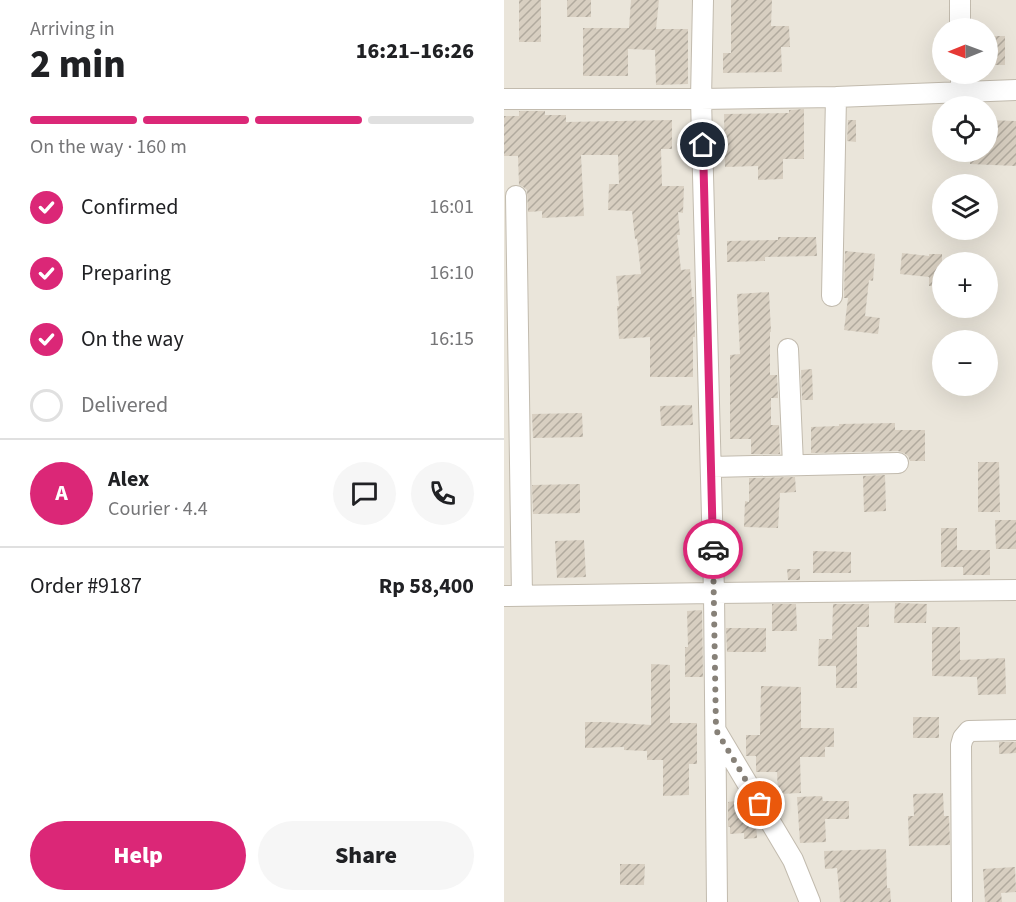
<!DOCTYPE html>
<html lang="en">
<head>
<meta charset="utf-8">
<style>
  :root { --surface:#fff; --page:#f6f6f6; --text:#202124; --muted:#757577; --line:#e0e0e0; --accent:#db2777 }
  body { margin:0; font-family:"Source Sans 3",sans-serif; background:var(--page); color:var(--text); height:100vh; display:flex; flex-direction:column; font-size:22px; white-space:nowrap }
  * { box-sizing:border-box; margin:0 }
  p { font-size:20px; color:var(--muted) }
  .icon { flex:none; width:33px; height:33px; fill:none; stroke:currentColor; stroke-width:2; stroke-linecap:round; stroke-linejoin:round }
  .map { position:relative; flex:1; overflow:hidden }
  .sheet { display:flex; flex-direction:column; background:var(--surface); width:504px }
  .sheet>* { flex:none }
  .needle { width:39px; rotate:269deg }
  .tools { position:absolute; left:428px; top:18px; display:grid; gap:12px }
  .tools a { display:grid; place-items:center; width:66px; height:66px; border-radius:50%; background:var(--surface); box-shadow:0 6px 24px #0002; font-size:30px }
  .pin { position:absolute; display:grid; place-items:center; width:51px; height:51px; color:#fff; margin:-26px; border:3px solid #fff; border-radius:50%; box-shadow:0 2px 6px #0007 }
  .courier { position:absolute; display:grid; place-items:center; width:60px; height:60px; margin:-30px; border:4px solid #db2777; border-radius:50%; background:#fff; color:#222; box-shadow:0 2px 8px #0007 }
  .summary em { font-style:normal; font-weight:800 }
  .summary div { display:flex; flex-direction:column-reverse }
  .summary { display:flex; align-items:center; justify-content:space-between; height:102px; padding:0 30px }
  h1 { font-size:39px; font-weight:800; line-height:45px }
  .bar { display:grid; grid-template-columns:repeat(4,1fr); gap:9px 6px; align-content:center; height:72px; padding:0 30px }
  .bar i { height:8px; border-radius:4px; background:var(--line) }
  .bar .active { background:var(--accent) }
  .bar p { grid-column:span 4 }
  .line { display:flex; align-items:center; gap:15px; padding:0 30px; border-top:2px solid var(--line) }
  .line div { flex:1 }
  .round { display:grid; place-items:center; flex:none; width:63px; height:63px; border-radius:32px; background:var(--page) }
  ol { padding:0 30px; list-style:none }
  li { display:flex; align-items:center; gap:18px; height:66px }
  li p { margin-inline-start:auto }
  li .icon { padding:6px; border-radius:50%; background:var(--accent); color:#fff; stroke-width:4 }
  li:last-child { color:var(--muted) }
  li i { width:33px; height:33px; border:3px solid var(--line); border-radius:50% }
  .action { display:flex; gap:12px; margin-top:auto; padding:12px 30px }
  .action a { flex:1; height:69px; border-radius:36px; background:var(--accent); color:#fff; font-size:24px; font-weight:800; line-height:69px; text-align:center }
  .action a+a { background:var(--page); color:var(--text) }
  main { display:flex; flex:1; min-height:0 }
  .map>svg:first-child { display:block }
</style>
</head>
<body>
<main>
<section class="sheet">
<div class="summary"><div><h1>2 min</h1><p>Arriving in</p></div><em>16:21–16:26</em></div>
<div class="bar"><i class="active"></i><i class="active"></i><i class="active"></i><i></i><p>On the way · 160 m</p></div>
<ol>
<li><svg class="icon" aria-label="check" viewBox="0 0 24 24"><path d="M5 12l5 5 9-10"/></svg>Confirmed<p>16:01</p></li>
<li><svg class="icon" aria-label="check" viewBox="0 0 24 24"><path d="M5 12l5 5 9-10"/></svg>Preparing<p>16:10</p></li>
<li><svg class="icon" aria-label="check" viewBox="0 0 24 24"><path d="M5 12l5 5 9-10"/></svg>On the way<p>16:15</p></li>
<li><i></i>Delivered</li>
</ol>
<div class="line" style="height:108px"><b class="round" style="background:var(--accent);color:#fff">A</b><div><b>Alex</b><p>Courier · 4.4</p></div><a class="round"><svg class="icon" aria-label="chat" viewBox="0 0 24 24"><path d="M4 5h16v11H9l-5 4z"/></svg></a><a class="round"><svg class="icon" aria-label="phone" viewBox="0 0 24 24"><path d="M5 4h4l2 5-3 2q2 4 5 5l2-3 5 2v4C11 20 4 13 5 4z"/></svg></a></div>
<div class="line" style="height:78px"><div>Order #9187</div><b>Rp 58,400</b></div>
<div class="action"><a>Help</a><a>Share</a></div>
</section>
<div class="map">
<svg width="512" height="902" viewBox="0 0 512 902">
  <defs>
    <pattern id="building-hatch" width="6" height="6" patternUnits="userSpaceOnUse" patternTransform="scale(1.5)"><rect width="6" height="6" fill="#d8cfc1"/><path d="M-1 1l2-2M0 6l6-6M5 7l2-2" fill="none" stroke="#b1aa9e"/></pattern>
  </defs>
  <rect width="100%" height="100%" fill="#f6f3ec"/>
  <path fill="#eae5da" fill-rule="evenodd" d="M 0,0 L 512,0 L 512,902 L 0,902 ZM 438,28 L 483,28 L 483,74 L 438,74 ZM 438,106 L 483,106 L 483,152 L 438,152 ZM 438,184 L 483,184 L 483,230 L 438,230 ZM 438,262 L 483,262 L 483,308 L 438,308 ZM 438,340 L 483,340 L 483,386 L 438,386 Z"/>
  <path fill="url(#building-hatch)" d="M 15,0 L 37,0 L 37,42 L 15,42 Z
    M 63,0 L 87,0 L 87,17 L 63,17 Z
    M 127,0 L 155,0 L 152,29 L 184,29 L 184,84 L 152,85 L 151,50 L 124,49 L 124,76 L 79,76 L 79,28 L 125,28 Z
    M 227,0 L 268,0 L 267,26 L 285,26 L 286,47 L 277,47 L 278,72 L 219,73 L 219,53 L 227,53 Z
    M 483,36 L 501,36 L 501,65 L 483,65 Z
    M 300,109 L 300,159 L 279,159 L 279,179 L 254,180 L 254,166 L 221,167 L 220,114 L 285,113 L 285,110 Z
    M 15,111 L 41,111 L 41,115 L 62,115 L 62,122 L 168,120 L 168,149 L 157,149 L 158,186 L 180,186 L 179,213 L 174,212 L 176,235 L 173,235 L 177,270 L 186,269 L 188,297 L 190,297 L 191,337 L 189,337 L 189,377 L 146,377 L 146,337 L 115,339 L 113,306 L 115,306 L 112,276 L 137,274 L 133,239 L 131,239 L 128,211 L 104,210 L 105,184 L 115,184 L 114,155 L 77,155 L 80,216 L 38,218 L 38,211 L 24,212 L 23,190 L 18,186 L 15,185 L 14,156 L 0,156 L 0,116 L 15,116 Z
    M 344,120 L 352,120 L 352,142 L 343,141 Z
    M 483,120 L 512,121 L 512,166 L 466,164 L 466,152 L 483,152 Z
    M 274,237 L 312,237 L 313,256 L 261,257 L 261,261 L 223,262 L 223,241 L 274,240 Z
    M 341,251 L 371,254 L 369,281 L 365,280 L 361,316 L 376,318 L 374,334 L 340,330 L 344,298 L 340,298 Z
    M 398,253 L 425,256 L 425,254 L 438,254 L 438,286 L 425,286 L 425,277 L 396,274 Z
    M 265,292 L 267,332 L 266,332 L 266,375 L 273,375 L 274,398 L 267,398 L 267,425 L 275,425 L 276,454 L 247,454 L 247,439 L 226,439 L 226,355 L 236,354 L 233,294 Z
    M 308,369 L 309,400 L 298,400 L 297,370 Z
    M 188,405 L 189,425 L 157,426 L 156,406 Z
    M 78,413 L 79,437 L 29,438 L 28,414 Z
    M 391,423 L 391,430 L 421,430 L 421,461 L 406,461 L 404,456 L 400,453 L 394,451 L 307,453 L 307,427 L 335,426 L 335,424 Z
    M 474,462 L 495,462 L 496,512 L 474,512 Z
    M 381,475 L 382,511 L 360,512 L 359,476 Z
    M 291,477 L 292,492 L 276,493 L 274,528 L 240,527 L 241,501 L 245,502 L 245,478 Z
    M 76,484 L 76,513 L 29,514 L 28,485 Z
    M 491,520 L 512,520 L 512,549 L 492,549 Z
    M 437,528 L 453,528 L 453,550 L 486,550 L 486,575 L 459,575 L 459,567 L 437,567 Z
    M 80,540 L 82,577 L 53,578 L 51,541 Z
    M 309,551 L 347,552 L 347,573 L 309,573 Z
    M 283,569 L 296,569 L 296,580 L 284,580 Z
    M 391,603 L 423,604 L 422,623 L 390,623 Z
    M 268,604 L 292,604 L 293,631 L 268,631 Z
    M 329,604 L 365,604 L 365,627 L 353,627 L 353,688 L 332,688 L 332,666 L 314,666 L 315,639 L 328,639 Z
    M 198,610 L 199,677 L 181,677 L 181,647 L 184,647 L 183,611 Z
    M 428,627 L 456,627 L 456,660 L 501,658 L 502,694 L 474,695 L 473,677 L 428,676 Z
    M 222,628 L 262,628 L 262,652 L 223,652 Z
    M 147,664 L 166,665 L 166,723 L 193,723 L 193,764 L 185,764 L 185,795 L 159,796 L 159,760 L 143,760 L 143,751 L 120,750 L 120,747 L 81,748 L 81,722 L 101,722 L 147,725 Z
    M 257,686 L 297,687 L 297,728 L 330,728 L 330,747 L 321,747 L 321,757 L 296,757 L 297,793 L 274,794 L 273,772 L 252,772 L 252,756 L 242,756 L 242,735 L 256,735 Z
    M 409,717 L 435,717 L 435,738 L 409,738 Z
    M 495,742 L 512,742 L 512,753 L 495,754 Z
    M 439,793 L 440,816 L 445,816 L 446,845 L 405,846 L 404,816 L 410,816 L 409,794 Z
    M 318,796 L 319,801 L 345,801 L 345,819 L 321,819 L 322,842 L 296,843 L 293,797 Z
    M 239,800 L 252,821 L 253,838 L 240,839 L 240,833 L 226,834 L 226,827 L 224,827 L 224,802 Z
    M 382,849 L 383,888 L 386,888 L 387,902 L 336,902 L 333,868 L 321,869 L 320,851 Z
    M 116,864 L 141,864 L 140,885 L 116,885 Z
    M 511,867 L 512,892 L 497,893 L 498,902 L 481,902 L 479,869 Z"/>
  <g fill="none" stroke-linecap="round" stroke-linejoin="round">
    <defs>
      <path id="minor" d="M 199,0 L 197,99 L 210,593 L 213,902
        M 456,0 L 456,28
        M 457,74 L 457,92
        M 0,99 L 197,99 L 332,97 L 512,90
        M 12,196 L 18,596
        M 328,296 L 332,97
        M 284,349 L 289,465
        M 207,467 L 394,463
        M 0,596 L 210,593 L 512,590
        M 212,731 L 289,860 L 306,902
        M 458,902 L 457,745 L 459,738 L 465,731 L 512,730"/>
    </defs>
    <use href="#minor" stroke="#c2bbae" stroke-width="22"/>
    <use href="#minor" stroke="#fff" stroke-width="20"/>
  </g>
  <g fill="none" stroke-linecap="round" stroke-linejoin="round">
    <path stroke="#878178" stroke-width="6" stroke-dasharray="0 10.8" d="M 209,549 L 212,730 L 256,804"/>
    <path stroke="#db2777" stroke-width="8" d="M 199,145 L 209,549"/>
  </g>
</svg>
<div class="tools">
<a><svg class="needle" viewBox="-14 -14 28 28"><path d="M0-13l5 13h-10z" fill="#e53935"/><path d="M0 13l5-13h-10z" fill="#757577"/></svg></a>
<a><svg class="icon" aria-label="locate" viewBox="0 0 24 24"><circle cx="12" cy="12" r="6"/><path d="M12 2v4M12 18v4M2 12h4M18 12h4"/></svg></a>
<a><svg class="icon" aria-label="layers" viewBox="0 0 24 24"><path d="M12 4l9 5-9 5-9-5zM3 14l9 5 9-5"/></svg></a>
<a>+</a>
<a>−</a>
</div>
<div class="pin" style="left:256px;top:804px;background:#ea580c"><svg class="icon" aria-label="bag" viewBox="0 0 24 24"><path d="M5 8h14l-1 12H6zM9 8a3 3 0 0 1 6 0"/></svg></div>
<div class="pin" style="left:199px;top:145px;background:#1f2937"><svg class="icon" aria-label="home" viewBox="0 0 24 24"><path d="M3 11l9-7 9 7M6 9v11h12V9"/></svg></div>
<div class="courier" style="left:209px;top:549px"><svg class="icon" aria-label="car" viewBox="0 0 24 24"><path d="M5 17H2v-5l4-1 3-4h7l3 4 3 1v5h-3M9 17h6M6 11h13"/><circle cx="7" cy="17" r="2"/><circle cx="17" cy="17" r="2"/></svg></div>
</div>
</main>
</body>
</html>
